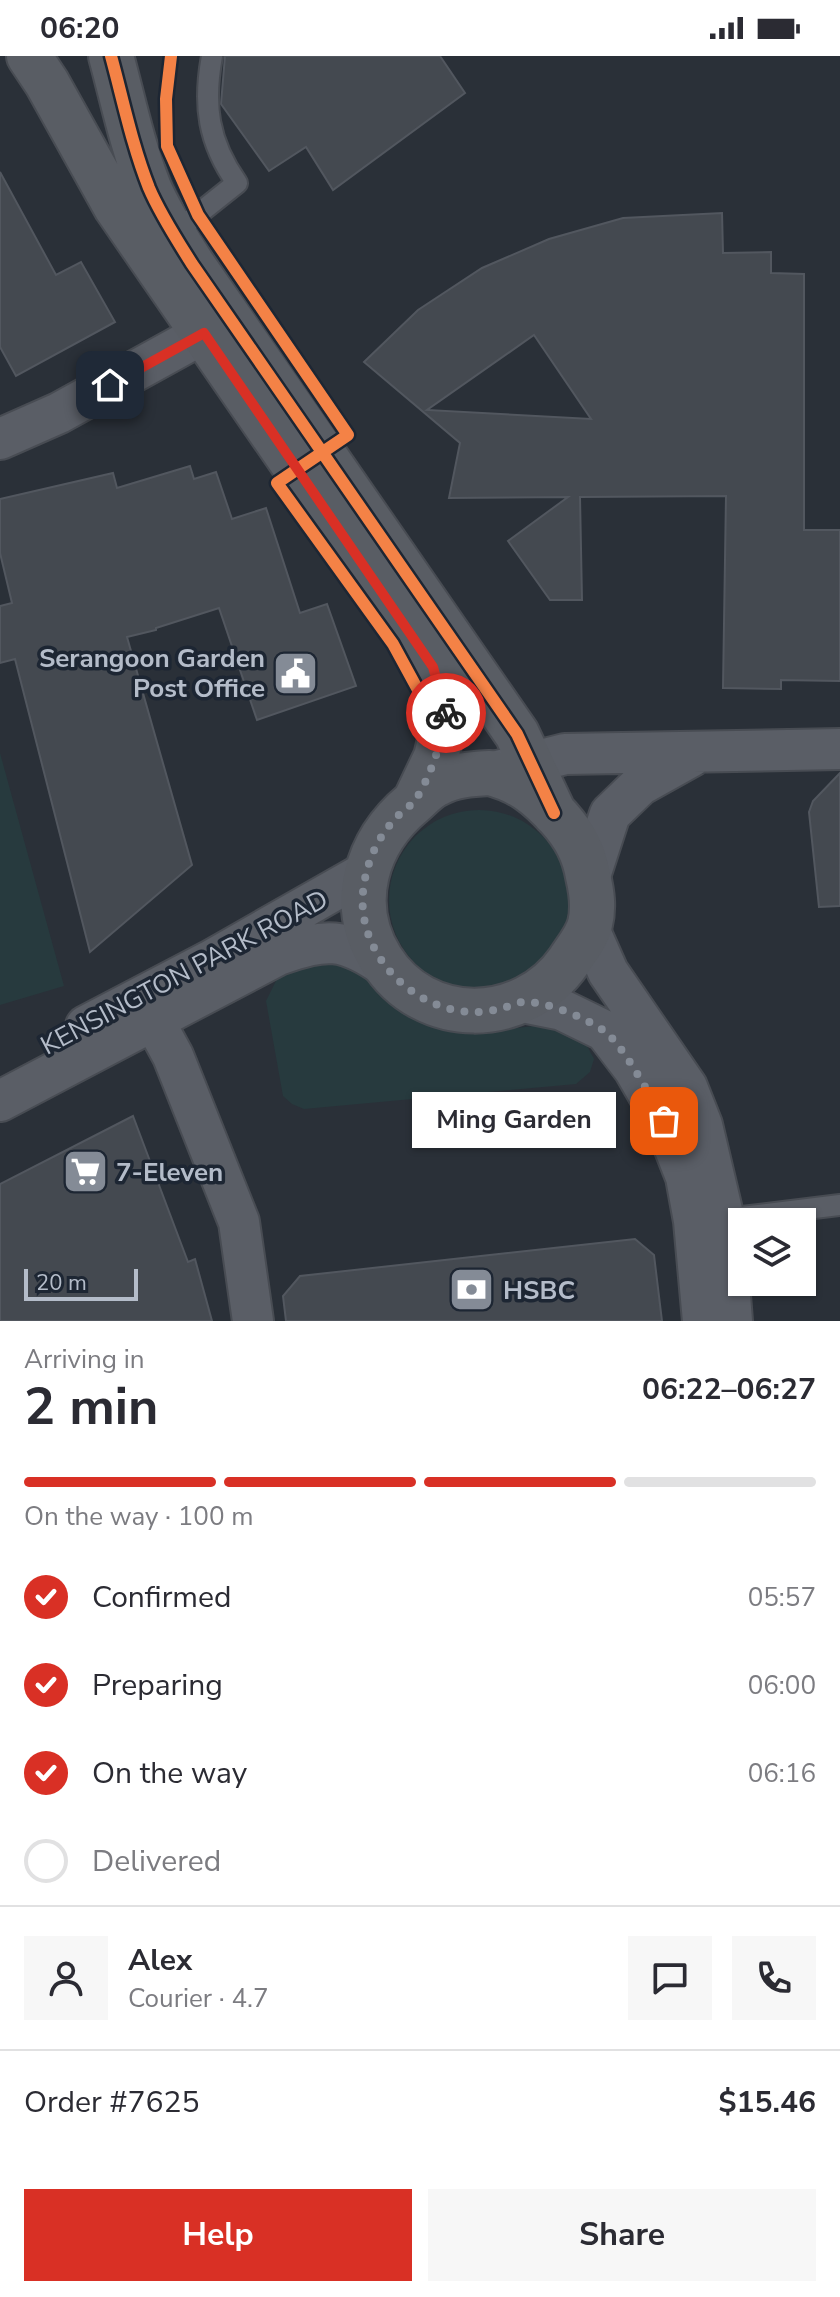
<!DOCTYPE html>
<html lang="en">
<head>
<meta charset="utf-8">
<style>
  :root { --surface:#fff; --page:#f7f7f7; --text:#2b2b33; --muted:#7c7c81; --line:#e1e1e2; --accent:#d93025 }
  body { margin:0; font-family:"Nunito Sans",sans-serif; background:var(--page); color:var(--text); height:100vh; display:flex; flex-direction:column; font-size:30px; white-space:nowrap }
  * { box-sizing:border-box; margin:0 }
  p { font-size:26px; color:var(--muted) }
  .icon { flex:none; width:44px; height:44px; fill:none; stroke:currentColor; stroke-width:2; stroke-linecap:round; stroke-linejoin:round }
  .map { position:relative; height:1265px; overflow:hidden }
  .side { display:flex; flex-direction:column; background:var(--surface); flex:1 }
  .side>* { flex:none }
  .tools { position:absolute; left:728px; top:1152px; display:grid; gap:16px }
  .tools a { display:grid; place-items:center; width:88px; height:88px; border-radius:0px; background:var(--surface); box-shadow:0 2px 6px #0004; font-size:40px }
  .scale { position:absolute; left:24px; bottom:20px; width:114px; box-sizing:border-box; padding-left:8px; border:4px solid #b4bcc9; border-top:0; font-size:22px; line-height:28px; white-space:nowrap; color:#b4bcc9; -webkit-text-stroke:6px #1d2633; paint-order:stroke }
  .pin { position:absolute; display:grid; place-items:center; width:68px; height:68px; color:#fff; margin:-34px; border-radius:16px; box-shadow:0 4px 12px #0006 }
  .courier { position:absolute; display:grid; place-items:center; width:80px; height:80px; margin:-40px; border:6px solid #d93025; border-radius:50%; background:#fff; color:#222; box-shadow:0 2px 10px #0007 }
  .bubble { position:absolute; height:56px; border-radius:0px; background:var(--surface); box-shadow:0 2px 6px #0004; font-size:26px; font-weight:700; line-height:56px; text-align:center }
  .head em { font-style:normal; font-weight:700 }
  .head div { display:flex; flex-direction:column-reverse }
  .head { display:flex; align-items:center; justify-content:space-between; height:136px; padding:0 24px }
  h1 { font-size:52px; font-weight:700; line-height:60px }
  .bar { display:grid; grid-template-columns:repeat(4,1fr); gap:12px 8px; align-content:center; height:96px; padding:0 24px }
  .bar i { height:10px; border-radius:6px; background:var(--line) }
  .bar .active { background:var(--accent) }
  .bar p { grid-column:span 4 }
  .line { display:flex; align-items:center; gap:20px; padding:0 24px; border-top:2px solid var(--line) }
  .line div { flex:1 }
  .round { display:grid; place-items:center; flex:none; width:84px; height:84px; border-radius:0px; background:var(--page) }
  ol { padding:0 24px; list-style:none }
  li { display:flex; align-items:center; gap:24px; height:88px }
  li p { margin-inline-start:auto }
  li .icon { padding:8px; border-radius:50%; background:var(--accent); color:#fff; stroke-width:4 }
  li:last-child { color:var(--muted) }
  li i { width:44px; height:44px; border:4px solid var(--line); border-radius:50% }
  .cta { display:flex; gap:16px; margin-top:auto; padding:16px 24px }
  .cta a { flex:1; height:92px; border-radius:0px; background:var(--accent); color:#fff; font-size:32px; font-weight:700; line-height:92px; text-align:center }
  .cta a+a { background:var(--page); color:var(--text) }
  .status { display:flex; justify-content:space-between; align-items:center; height:56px; padding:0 40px; background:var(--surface); direction:ltr }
  .status svg { height:22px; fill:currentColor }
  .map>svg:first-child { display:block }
</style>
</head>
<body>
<div class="status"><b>06:20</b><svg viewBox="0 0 49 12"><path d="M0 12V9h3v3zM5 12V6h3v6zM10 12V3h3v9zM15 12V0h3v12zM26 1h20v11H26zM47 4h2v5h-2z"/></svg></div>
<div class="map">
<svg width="840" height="1265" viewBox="0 0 840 1265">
  <rect width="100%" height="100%" fill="#2a3038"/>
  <path fill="#273a3e" d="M 0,697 L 64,930 L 0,949 Z
    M389 844a90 90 0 1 1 180 0a90 90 0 1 1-180 0Z
    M 308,902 L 349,908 L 406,956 L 444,975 L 490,975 L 551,968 L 582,980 L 594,1003 L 590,1016 L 576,1028 L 304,1053 L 292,1048 L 283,1040 L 266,945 L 278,921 Z"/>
  <path fill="#444950" stroke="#52575f" stroke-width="2" fill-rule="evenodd" d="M 225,0 L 440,0 L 465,37 L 333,134 L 306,91 L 269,115 L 221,48 Z
    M 0,116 L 56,219 L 81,206 L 115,266 L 16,320 L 0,291 Z
    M 722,157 L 723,197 L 771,196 L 771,217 L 804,218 L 804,474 L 840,474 L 840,625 L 781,624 L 781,633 L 723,632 L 726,440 L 580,441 L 582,544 L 550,544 L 508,485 L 568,441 L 449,442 L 460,387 L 364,306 L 418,254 L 482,212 L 549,183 L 623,162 ZM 534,279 L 591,363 L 427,354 Z
    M 190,410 L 194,423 L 216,416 L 232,463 L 266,452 L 300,557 L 327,548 L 356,630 L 257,664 L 219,552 L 156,572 L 156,574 L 127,581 L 192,809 L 90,896 L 15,603 L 0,607 L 0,550 L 12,547 L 0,497 L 0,443 L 113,417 L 117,432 Z
    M 840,717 L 840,850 L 819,851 L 809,756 L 813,745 Z
    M 133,1060 L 188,1206 L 195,1203 L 212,1265 L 0,1265 L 0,1128 Z
    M 635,1183 L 654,1199 L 662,1265 L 286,1265 L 283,1240 L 300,1220 Z"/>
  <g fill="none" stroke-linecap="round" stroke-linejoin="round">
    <defs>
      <path id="lane" d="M 173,178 L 237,127 C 208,86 203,49 212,0
        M 717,1164 L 840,1149"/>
      <path id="street" d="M 0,383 L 59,357 L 204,277
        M 498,715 L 565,698 L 840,693
        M 589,823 L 610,758 L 640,729 L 692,700
        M 589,873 L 608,916 L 687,1031 L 702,1069 L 724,1163 L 732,1265
        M 522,946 L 562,954 L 605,975 L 634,1013 L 664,1065 L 686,1121 L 694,1165 L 703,1265
        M 154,965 L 173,1000 L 239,1166 L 253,1265
        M 86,970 L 210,905 L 366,816
        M 0,1045 L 278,899 C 327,882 343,881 386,911"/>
      <path id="secondary" d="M 29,0 L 47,27 L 116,151 L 433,611 L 446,659 L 436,701 L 415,745
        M 111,0 C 123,44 132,89 149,132 C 160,158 177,184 192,208 L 517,678 L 554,757
        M 490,717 C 521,725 538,739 559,762 C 575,780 584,797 588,820 C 592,837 594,852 590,868 C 587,881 576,894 569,905 C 523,971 424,972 381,903 C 347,848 366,786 413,747 C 420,741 428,732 437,728 C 453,719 472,718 490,717 Z"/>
    </defs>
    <use href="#lane" stroke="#484c53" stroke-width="24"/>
    <use href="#street" stroke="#484c53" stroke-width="44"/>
    <use href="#secondary" stroke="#484c53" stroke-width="48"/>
    <use href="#lane" stroke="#5a5e66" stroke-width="20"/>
    <use href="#street" stroke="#5a5e66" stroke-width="40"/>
    <use href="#secondary" stroke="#595d64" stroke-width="44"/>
    <defs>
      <path id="cycleway" d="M 111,0 C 123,44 132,89 149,132 C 160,158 177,184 192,208 L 517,678 L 554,757
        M 171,0 L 166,43 L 167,90 L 198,159 L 348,379 L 277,427 L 393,588 L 418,634"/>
    </defs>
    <use href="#cycleway" stroke="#1d2633" stroke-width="17"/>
    <use href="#cycleway" stroke="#f48246" stroke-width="12"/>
  </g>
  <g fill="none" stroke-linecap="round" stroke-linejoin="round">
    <path stroke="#848b96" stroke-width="8" stroke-dasharray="0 14.4" d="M 446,657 C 442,686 431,719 416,743 C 411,750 403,754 398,760 C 377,781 366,807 363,836 C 357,899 414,956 475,956 C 485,956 496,954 506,951 C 511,950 517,946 523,946 C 545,945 584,961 603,974 C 624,989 651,1042 664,1065"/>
    <path stroke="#d93025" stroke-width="10" d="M 110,329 L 204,277 L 433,611 L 446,657"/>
  </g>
  <defs>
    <symbol id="civic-square" viewBox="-11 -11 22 22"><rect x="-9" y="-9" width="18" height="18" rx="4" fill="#848b96" stroke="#1d2633"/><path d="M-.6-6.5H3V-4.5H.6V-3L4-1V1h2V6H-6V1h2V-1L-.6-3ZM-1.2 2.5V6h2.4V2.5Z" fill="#fff"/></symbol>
    <symbol id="supermarket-square" viewBox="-11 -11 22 22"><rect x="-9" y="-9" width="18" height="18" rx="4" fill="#848b96" stroke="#1d2633"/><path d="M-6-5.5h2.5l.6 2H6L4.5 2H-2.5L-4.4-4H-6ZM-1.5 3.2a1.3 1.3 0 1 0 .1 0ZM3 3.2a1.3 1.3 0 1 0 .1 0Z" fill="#fff"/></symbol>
    <symbol id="bank-square" viewBox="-11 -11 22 22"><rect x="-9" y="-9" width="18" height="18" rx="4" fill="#848b96" stroke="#1d2633"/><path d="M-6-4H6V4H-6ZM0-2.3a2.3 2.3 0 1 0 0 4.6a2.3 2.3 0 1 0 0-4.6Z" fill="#fff"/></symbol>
  </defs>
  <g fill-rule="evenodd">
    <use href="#civic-square" x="270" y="592" width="51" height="51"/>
    <use href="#supermarket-square" x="60" y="1090" width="51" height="51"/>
    <use href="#bank-square" x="446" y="1208" width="51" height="51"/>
  </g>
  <g text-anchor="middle" stroke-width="7" stroke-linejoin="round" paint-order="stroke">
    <g font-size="26" font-weight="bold" fill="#b4bcc9" stroke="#1d2633" text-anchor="start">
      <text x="265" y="611" text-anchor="end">Serangoon Garden<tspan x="265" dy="30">Post Office</tspan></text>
      <text x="116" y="1125">7-Eleven</text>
      <text x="503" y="1243">HSBC</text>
    </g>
    <g font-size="26" fill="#b4bcc9" stroke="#1d2633">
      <text transform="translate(184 916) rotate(-28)" y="9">KENSINGTON PARK ROAD</text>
    </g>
  </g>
</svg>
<div class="tools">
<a><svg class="icon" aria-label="layers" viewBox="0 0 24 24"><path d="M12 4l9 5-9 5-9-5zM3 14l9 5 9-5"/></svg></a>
</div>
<div class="scale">20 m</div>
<div class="pin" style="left:664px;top:1065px;background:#ea580c"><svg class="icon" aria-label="bag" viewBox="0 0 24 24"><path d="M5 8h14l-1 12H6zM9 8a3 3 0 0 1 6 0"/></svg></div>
<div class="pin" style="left:110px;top:329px;background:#1f2937"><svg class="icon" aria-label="home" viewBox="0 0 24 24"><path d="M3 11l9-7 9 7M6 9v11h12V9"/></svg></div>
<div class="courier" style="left:446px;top:657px"><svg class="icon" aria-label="bike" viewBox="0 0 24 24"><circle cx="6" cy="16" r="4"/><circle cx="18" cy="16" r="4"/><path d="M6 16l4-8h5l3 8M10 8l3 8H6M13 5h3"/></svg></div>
<div class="bubble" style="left:412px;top:1036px;width:204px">Ming Garden</div>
</div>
<section class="side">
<div class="head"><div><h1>2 min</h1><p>Arriving in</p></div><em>06:22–06:27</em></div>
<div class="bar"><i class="active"></i><i class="active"></i><i class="active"></i><i></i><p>On the way · 100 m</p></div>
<ol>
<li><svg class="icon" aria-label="check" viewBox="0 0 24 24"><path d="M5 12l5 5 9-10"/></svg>Confirmed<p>05:57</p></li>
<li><svg class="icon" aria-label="check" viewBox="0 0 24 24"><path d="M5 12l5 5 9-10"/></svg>Preparing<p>06:00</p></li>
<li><svg class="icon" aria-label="check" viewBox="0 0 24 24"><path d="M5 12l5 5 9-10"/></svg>On the way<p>06:16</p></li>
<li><i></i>Delivered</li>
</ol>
<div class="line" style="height:144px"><a class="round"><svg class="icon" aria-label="person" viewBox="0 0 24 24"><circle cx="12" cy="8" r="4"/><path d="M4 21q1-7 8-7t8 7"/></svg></a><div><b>Alex</b><p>Courier · 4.7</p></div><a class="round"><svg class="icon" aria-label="chat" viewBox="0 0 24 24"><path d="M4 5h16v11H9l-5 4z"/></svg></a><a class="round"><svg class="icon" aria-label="phone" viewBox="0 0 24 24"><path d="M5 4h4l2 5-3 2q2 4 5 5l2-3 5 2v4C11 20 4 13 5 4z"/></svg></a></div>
<div class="line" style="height:104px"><div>Order #7625</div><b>$15.46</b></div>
<div class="cta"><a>Help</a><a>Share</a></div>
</section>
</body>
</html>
